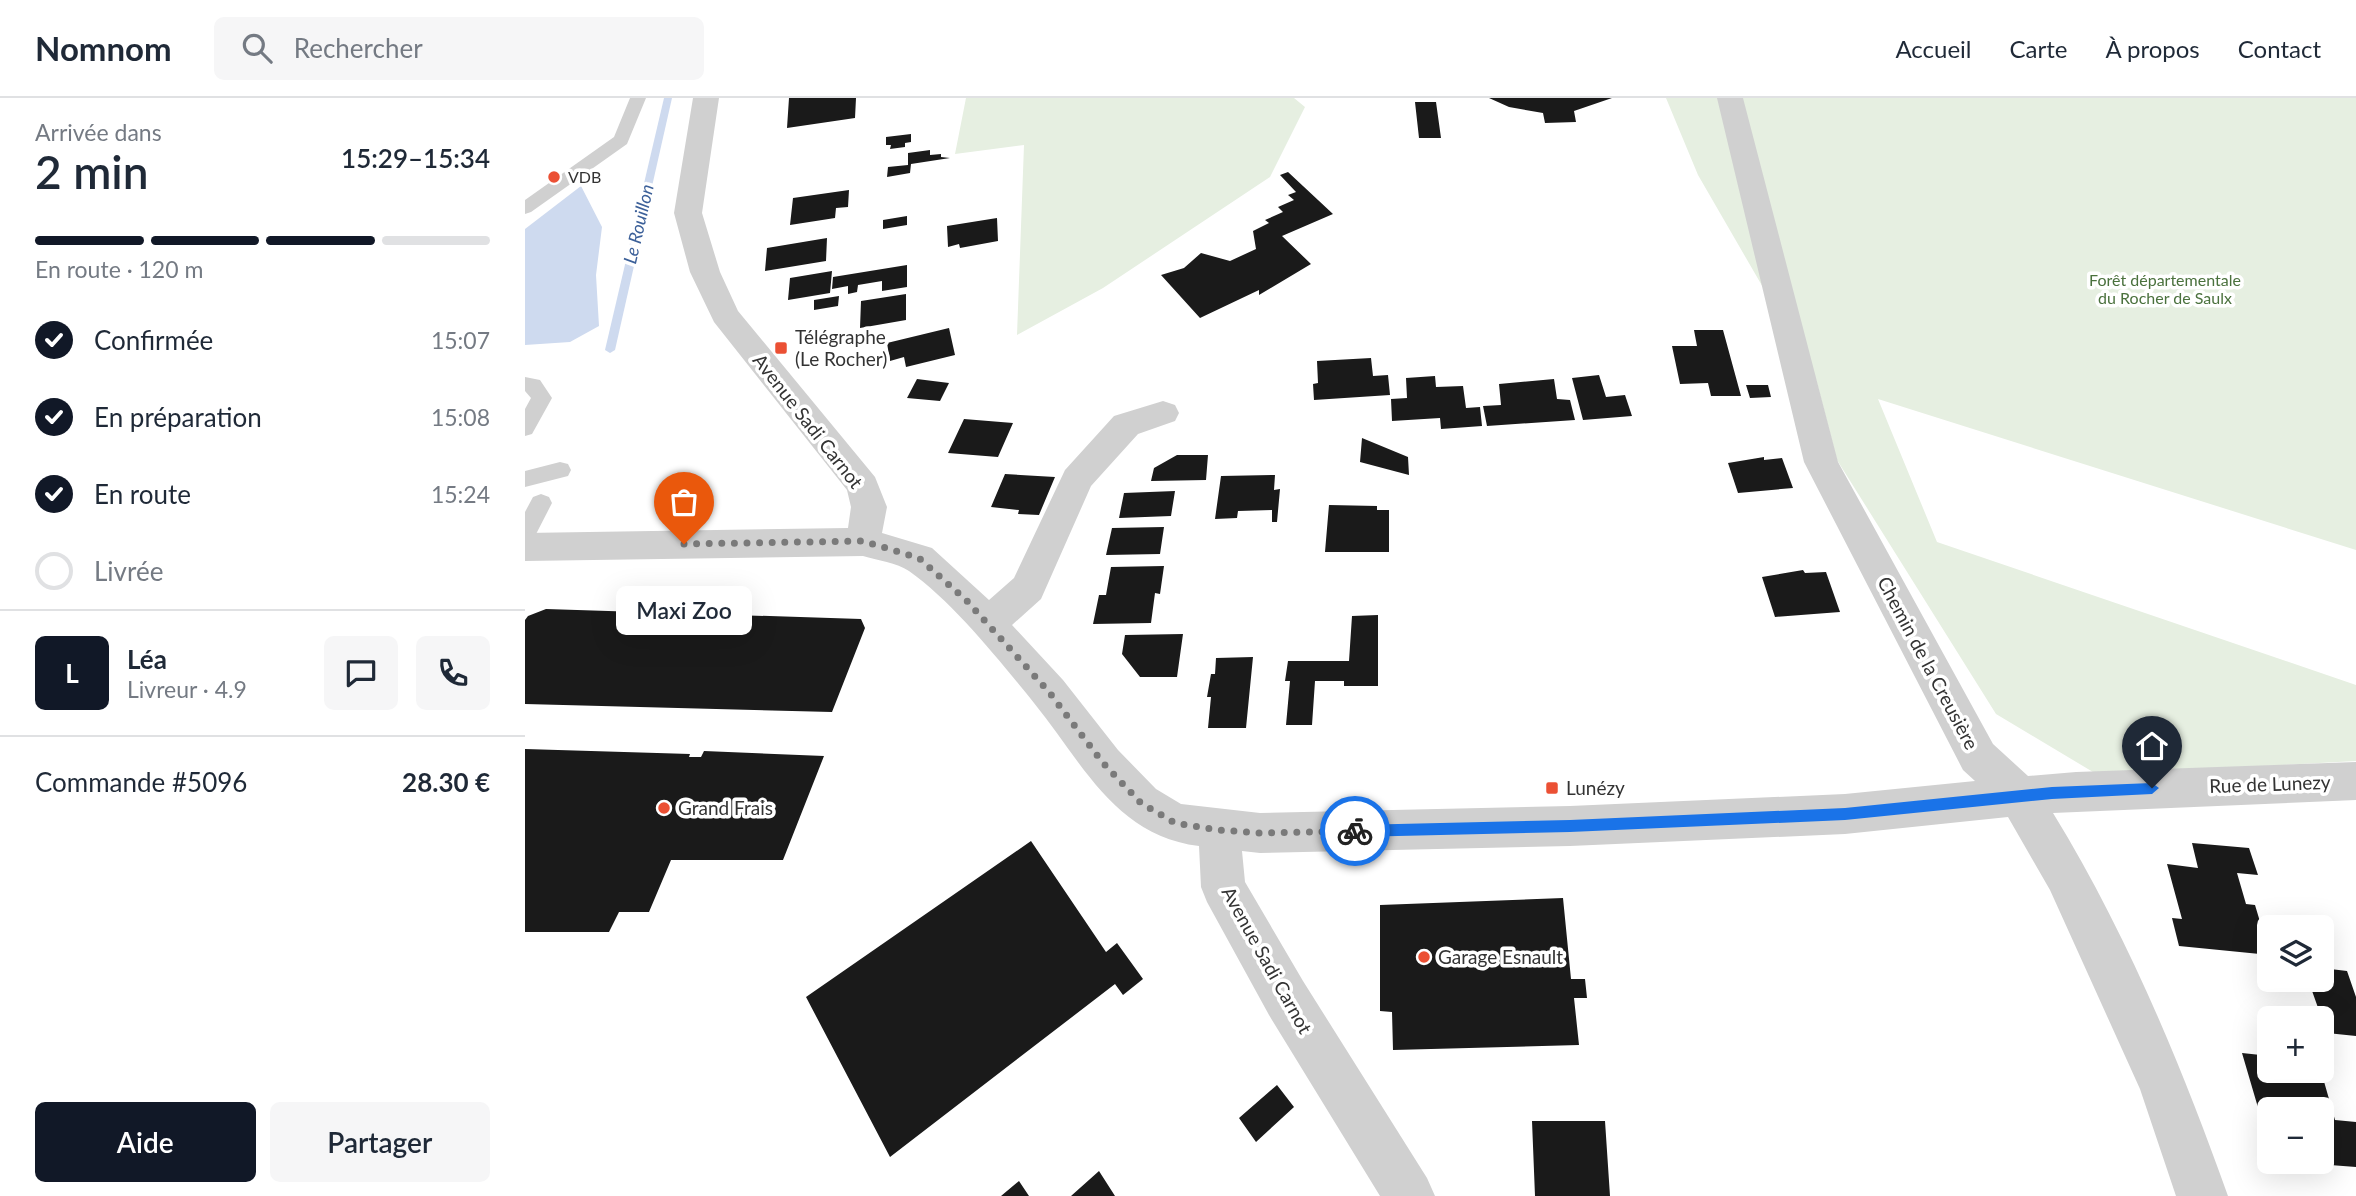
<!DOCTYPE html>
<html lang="fr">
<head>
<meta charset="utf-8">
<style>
  :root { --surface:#fff; --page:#f6f6f7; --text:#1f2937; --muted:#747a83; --line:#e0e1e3; --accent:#111827 }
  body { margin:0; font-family:Lato,sans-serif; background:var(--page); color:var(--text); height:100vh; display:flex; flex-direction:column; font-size:26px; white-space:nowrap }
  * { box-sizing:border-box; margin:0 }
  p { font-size:23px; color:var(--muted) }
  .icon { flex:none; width:38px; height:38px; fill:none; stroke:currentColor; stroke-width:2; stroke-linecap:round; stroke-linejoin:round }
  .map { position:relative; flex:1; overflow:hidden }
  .side { display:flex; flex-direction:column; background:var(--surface); width:525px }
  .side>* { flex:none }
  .tools { position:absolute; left:1732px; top:817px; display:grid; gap:14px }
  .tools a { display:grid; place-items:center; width:77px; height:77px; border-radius:10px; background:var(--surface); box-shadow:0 7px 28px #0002; font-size:35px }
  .pin { position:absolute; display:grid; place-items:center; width:60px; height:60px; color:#fff; margin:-72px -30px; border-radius:50% 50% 50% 0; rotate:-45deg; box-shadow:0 0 7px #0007 }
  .pin .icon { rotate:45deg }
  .courier { position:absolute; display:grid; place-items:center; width:70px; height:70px; margin:-35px; border:5px solid #1a73e8; border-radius:50%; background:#fff; color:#222; box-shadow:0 2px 9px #0007 }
  .bubble { position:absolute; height:49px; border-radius:10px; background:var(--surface); box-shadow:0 7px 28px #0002; font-size:23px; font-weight:600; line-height:49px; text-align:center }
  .head em { font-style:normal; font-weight:600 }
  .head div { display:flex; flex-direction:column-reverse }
  .head { display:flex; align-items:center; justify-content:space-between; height:119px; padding:0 35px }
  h1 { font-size:46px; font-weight:600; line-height:52px }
  .bar { display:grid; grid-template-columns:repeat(4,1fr); gap:10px 7px; align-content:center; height:84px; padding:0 35px }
  .bar i { height:9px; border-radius:5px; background:var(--line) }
  .bar .active { background:var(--accent) }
  .bar p { grid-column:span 4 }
  .line { display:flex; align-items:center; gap:18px; padding:0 35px; border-top:2px solid var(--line) }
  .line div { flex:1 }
  .round { display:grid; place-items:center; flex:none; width:74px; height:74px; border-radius:10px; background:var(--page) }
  ol { padding:0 35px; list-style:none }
  li { display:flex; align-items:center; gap:21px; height:77px }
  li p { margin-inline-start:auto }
  li .icon { padding:7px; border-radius:50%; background:var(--accent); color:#fff; stroke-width:4 }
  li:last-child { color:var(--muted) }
  li i { width:38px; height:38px; border:4px solid var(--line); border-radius:50% }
  .primary-button { display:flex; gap:14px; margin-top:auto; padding:14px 35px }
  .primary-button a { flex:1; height:80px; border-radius:10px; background:var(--accent); color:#fff; font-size:28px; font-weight:600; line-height:80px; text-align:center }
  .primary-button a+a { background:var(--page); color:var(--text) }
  header { display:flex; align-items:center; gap:42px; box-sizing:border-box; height:98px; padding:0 35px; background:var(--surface); border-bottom:2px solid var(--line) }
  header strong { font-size:33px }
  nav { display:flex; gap:38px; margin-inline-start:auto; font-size:24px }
  .search { width:490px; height:63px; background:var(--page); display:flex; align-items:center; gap:18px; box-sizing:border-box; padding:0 24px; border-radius:10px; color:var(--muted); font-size:26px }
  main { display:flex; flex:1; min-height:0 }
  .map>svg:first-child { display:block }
</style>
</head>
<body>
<header>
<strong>Nomnom</strong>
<div class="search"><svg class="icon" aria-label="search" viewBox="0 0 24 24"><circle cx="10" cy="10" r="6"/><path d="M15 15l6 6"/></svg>Rechercher</div>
<nav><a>Accueil</a><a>Carte</a><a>À propos</a><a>Contact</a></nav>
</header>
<main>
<section class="side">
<div class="head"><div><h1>2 min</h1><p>Arrivée dans</p></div><em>15:29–15:34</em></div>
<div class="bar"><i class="active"></i><i class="active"></i><i class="active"></i><i></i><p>En route · 120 m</p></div>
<ol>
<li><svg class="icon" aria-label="check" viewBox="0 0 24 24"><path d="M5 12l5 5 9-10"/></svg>Confirmée<p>15:07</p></li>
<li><svg class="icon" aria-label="check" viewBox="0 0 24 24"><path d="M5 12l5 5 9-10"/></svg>En préparation<p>15:08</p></li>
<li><svg class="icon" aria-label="check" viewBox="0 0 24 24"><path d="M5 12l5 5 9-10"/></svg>En route<p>15:24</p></li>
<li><i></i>Livrée</li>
</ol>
<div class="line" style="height:126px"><b class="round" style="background:var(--accent);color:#fff">L</b><div><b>Léa</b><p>Livreur · 4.9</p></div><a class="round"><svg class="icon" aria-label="chat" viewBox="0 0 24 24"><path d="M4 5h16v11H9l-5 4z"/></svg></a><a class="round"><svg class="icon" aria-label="phone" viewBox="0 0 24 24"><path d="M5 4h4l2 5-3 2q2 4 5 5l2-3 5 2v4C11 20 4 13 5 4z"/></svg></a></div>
<div class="line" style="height:91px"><div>Commande #5096</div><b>28.30 €</b></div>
<div class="primary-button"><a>Aide</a><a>Partager</a></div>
</section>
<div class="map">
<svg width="1831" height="1098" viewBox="0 0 1831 1098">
  <rect width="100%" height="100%" fill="#fff"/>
  <path fill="#e6efe1" d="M 441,0 L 769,0 L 780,9 L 745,79 L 578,190 L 492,237 L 499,47 L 430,56 Z
    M 1141,0 L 1831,0 L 1831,452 L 1353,301 L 1412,444 L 1831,587 L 1831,663 L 1573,677 L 1471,616 L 1312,362 L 1291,281 L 1173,77 Z"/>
  <path fill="#cedaef" d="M 56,88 L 77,129 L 71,177 L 74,228 L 45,244 L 0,247 L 0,131 Z"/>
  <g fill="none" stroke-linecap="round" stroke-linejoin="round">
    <path fill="#cedaef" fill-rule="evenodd" d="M 139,0 L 147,0 L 90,252 L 85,255 L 80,252 Z"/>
  </g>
  <path fill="#1a1a1a" d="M 264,0 L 331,0 L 330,20 L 262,30 Z
    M 964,0 L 1087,0 L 1049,13 L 1051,24 L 1020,25 L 1018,15 L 984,9 Z
    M 890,4 L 911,4 L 916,40 L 894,40 Z
    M 386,36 L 386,44 L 380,45 L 380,49 L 365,51 L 366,47 L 361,47 L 361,39 Z
    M 405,52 L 405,57 L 416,56 L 416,59 L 425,60 L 386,66 L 385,75 L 362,79 L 363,69 L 383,67 L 383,55 Z
    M 763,74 L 808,116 L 757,138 L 786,166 L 734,197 L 734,192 L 675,220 L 636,177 L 659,170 L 676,155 L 705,163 L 731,151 L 728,133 L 744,125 L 740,122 L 758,114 L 753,109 L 769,102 L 763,97 L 771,94 L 755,77 Z
    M 324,92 L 323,109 L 311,110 L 310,120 L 265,127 L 268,100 Z
    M 382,118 L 382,127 L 358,131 L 358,122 Z
    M 472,120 L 473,143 L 435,150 L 434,146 L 423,149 L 422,128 Z
    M 302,140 L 301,163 L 240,173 L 242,150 Z
    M 382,167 L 382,189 L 357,193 L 357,183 L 333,187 L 332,194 L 323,196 L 323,188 L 307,191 L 308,179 Z
    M 307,173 L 305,195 L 263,202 L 265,180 Z
    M 381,196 L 381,222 L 335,230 L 336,203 Z
    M 314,198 L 313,208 L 289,212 L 289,202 Z
    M 424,230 L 430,257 L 381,269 L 379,259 L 365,263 L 362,245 Z
    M 1169,232 L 1198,232 L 1216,298 L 1186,298 L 1183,285 L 1155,286 L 1147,248 L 1172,248 Z
    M 846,260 L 848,278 L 863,277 L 865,297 L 789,302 L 788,286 L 793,285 L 792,263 Z
    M 1074,277 L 1081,299 L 1100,297 L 1107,318 L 1058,322 L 1047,280 Z
    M 910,278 L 911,289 L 938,288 L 941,310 L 955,309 L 957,328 L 916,331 L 915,320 L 867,323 L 866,301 L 882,300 L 881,280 Z
    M 392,281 L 424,285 L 415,303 L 382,300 Z
    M 1029,281 L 1032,301 L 1045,302 L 1050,322 L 962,328 L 958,308 L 976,307 L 974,286 Z
    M 1221,287 L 1243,287 L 1246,299 L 1225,300 Z
    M 439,321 L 488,325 L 473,359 L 423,355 Z
    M 837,340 L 883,359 L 884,377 L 835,364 Z
    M 652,357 L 683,357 L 681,382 L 626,383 L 629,370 Z
    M 1239,359 L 1239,362 L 1257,360 L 1268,390 L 1213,395 L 1203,365 Z
    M 480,376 L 530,379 L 514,417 L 493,416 L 494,412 L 466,409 Z
    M 750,377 L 749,392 L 755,391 L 752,424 L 747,424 L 747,412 L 713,413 L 712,420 L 690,421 L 696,378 Z
    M 650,393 L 646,418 L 594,420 L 599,395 Z
    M 804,407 L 852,408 L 852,412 L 864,412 L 864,454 L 800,454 Z
    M 639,429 L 635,456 L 581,457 L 587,430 Z
    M 639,468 L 635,496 L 630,495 L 626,525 L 568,526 L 574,497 L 581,497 L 586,469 Z
    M 1278,472 L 1280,475 L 1301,474 L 1315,514 L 1250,519 L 1237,479 Z
    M 21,511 L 336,521 L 340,530 L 307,614 L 0,606 L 0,522 L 3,518 Z
    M 853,517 L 853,588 L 819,588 L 819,583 L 790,583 L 787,627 L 761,627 L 765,583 L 760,583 L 763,563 L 824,563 L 827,518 Z
    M 658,536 L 652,579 L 615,579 L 597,556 L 600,537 Z
    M 728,559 L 721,630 L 683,630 L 686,599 L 682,599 L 686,576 L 690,576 L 691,560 Z
    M 0,651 L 165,656 L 164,659 L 176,659 L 179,653 L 299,658 L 258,762 L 146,762 L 124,814 L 94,814 L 84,834 L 0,834 Z
    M 506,743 L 581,854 L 592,845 L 618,881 L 598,897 L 590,886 L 365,1059 L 281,899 Z
    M 1667,745 L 1724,750 L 1733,777 L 1712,775 L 1721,806 L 1730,807 L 1745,857 L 1654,848 L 1647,820 L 1657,821 L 1642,766 L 1673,770 Z
    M 1038,800 L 1046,881 L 1060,881 L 1062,900 L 1049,900 L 1054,947 L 868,952 L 867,914 L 855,913 L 855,807 Z
    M 1797,870 L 1822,873 L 1831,899 L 1831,938 L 1802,935 L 1786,890 L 1802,892 L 1797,883 Z
    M 1717,955 L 1745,958 L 1745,973 L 1796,973 L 1810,1022 L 1831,1024 L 1831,1069 L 1792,1066 L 1797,1064 L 1797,1012 L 1745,1012 L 1744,1047 Z
    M 752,987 L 769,1009 L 731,1044 L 714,1020 Z
    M 1007,1023 L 1080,1023 L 1085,1098 L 1010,1098 Z
    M 574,1073 L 590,1098 L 546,1098 Z
    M 494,1083 L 504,1098 L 476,1098 Z"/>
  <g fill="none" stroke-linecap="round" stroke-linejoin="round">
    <path fill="#d0d0d0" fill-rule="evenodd" d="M 105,0 L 121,0 L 102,46 L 6,114 L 0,116 L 0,102 L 89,39 Z
      M 0,279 L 15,282 L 27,300 L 7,336 L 0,338 L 0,311 L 6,300 L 0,293 Z
      M 35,364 L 43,366 L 46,372 L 43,378 L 0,389 L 0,373 Z
      M 16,396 L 24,399 L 27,405 L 8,442 L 0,445 L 0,414 L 8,399 Z"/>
    <path fill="#d0d0d0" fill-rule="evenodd" d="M 168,0 L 194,0 L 177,115 L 195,174 L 213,213 L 350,379 L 362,409 L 357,435 L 407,450 L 464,502 L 489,480 L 540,372 L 589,318 L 638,303 L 650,307 L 654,315 L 650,323 L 613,336 L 566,388 L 516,501 L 487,527 L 538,582 L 593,652 L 631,691 L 656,706 L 735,715 L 1045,708 L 1320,696 L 1450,683 L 1438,672 L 1279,364 L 1192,0 L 1218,0 L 1313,364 L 1468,646 L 1503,678 L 1551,674 L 1831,664 L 1831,702 L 1528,715 C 1601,834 1656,966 1703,1098 L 1651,1098 L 1615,991 L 1525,792 L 1483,719 L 1320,736 L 1045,748 L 735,755 L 717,753 L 720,784 L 778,883 L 902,1080 L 910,1098 L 855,1098 L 744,917 L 682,804 L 676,789 L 674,748 C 590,738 557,664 509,605 C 475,563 428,504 384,473 C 372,465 352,462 338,458 L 0,463 L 0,435 L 323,430 L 326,409 L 322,392 L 189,224 L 165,174 L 149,115 Z"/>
  </g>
  <path fill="#1a73e8" d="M 1627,685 L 1634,690 L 1627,696 L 1527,701 L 1320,722 L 1045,734 L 830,739 L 824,733 L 830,727 L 1045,722 L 1320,710 L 1527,689 Z"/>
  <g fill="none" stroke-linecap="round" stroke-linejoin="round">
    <path stroke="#7a7a7a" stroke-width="7" stroke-dasharray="0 12.6" d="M 159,446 L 338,443 L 394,460 L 442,503 L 524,594 L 578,665 L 616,705 L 650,725 L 694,732 L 735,735 L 830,733"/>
  </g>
  <g fill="#eb5034" stroke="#fff" stroke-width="2.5">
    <circle cx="29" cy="79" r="7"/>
    <rect x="249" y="243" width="14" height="14" rx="3.5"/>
    <rect x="1020" y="683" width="14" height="14" rx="3.5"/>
    <circle cx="139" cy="710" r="7"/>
    <circle cx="899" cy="859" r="7"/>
  </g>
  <g text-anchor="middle" stroke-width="7" stroke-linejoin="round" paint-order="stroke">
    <g font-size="16" fill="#333" stroke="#fff" text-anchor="start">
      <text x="43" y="85">VDB</text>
    </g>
    <g font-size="16" fill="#4a713d" stroke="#fff">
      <text x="1640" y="188">Forêt départementale<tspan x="1640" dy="18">du Rocher de Saulx</tspan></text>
    </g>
    <g font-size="18" font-style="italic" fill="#3c6099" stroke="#fff">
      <text transform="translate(114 126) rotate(-77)" y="6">Le Rouillon</text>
    </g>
    <g font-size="19" fill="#333" stroke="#fff" text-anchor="start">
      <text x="270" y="246">Télégraphe<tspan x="270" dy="22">(Le Rocher)</tspan></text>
      <text x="1041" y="697">Lunézy</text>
      <text x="153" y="717">Grand Frais</text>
      <text x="913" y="866">Garage Esnault</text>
    </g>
    <g font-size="19" fill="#333" stroke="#fff">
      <text transform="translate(283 323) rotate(52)" y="7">Avenue Sadi Carnot</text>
      <text transform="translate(1403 565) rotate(62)" y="7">Chemin de la Creusière</text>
      <text transform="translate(1745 686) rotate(-2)" y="7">Rue de Lunezy</text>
      <text transform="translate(742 862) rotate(61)" y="7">Avenue Sadi Carnot</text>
    </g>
  </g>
</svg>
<div class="tools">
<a><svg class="icon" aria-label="layers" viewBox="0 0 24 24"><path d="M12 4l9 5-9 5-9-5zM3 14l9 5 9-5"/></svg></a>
<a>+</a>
<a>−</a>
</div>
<div class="pin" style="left:159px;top:446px;background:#ea580c"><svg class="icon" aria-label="bag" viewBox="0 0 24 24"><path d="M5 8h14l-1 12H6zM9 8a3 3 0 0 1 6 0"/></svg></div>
<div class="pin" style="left:1627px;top:690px;background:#1f2937"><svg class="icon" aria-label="home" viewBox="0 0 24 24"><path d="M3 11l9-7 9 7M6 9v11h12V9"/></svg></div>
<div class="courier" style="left:830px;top:733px"><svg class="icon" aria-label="bike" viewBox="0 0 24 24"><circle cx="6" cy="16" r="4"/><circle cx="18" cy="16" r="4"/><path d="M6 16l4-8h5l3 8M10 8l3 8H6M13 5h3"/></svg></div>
<div class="bubble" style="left:91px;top:488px;width:136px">Maxi Zoo</div>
</div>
</main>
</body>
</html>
